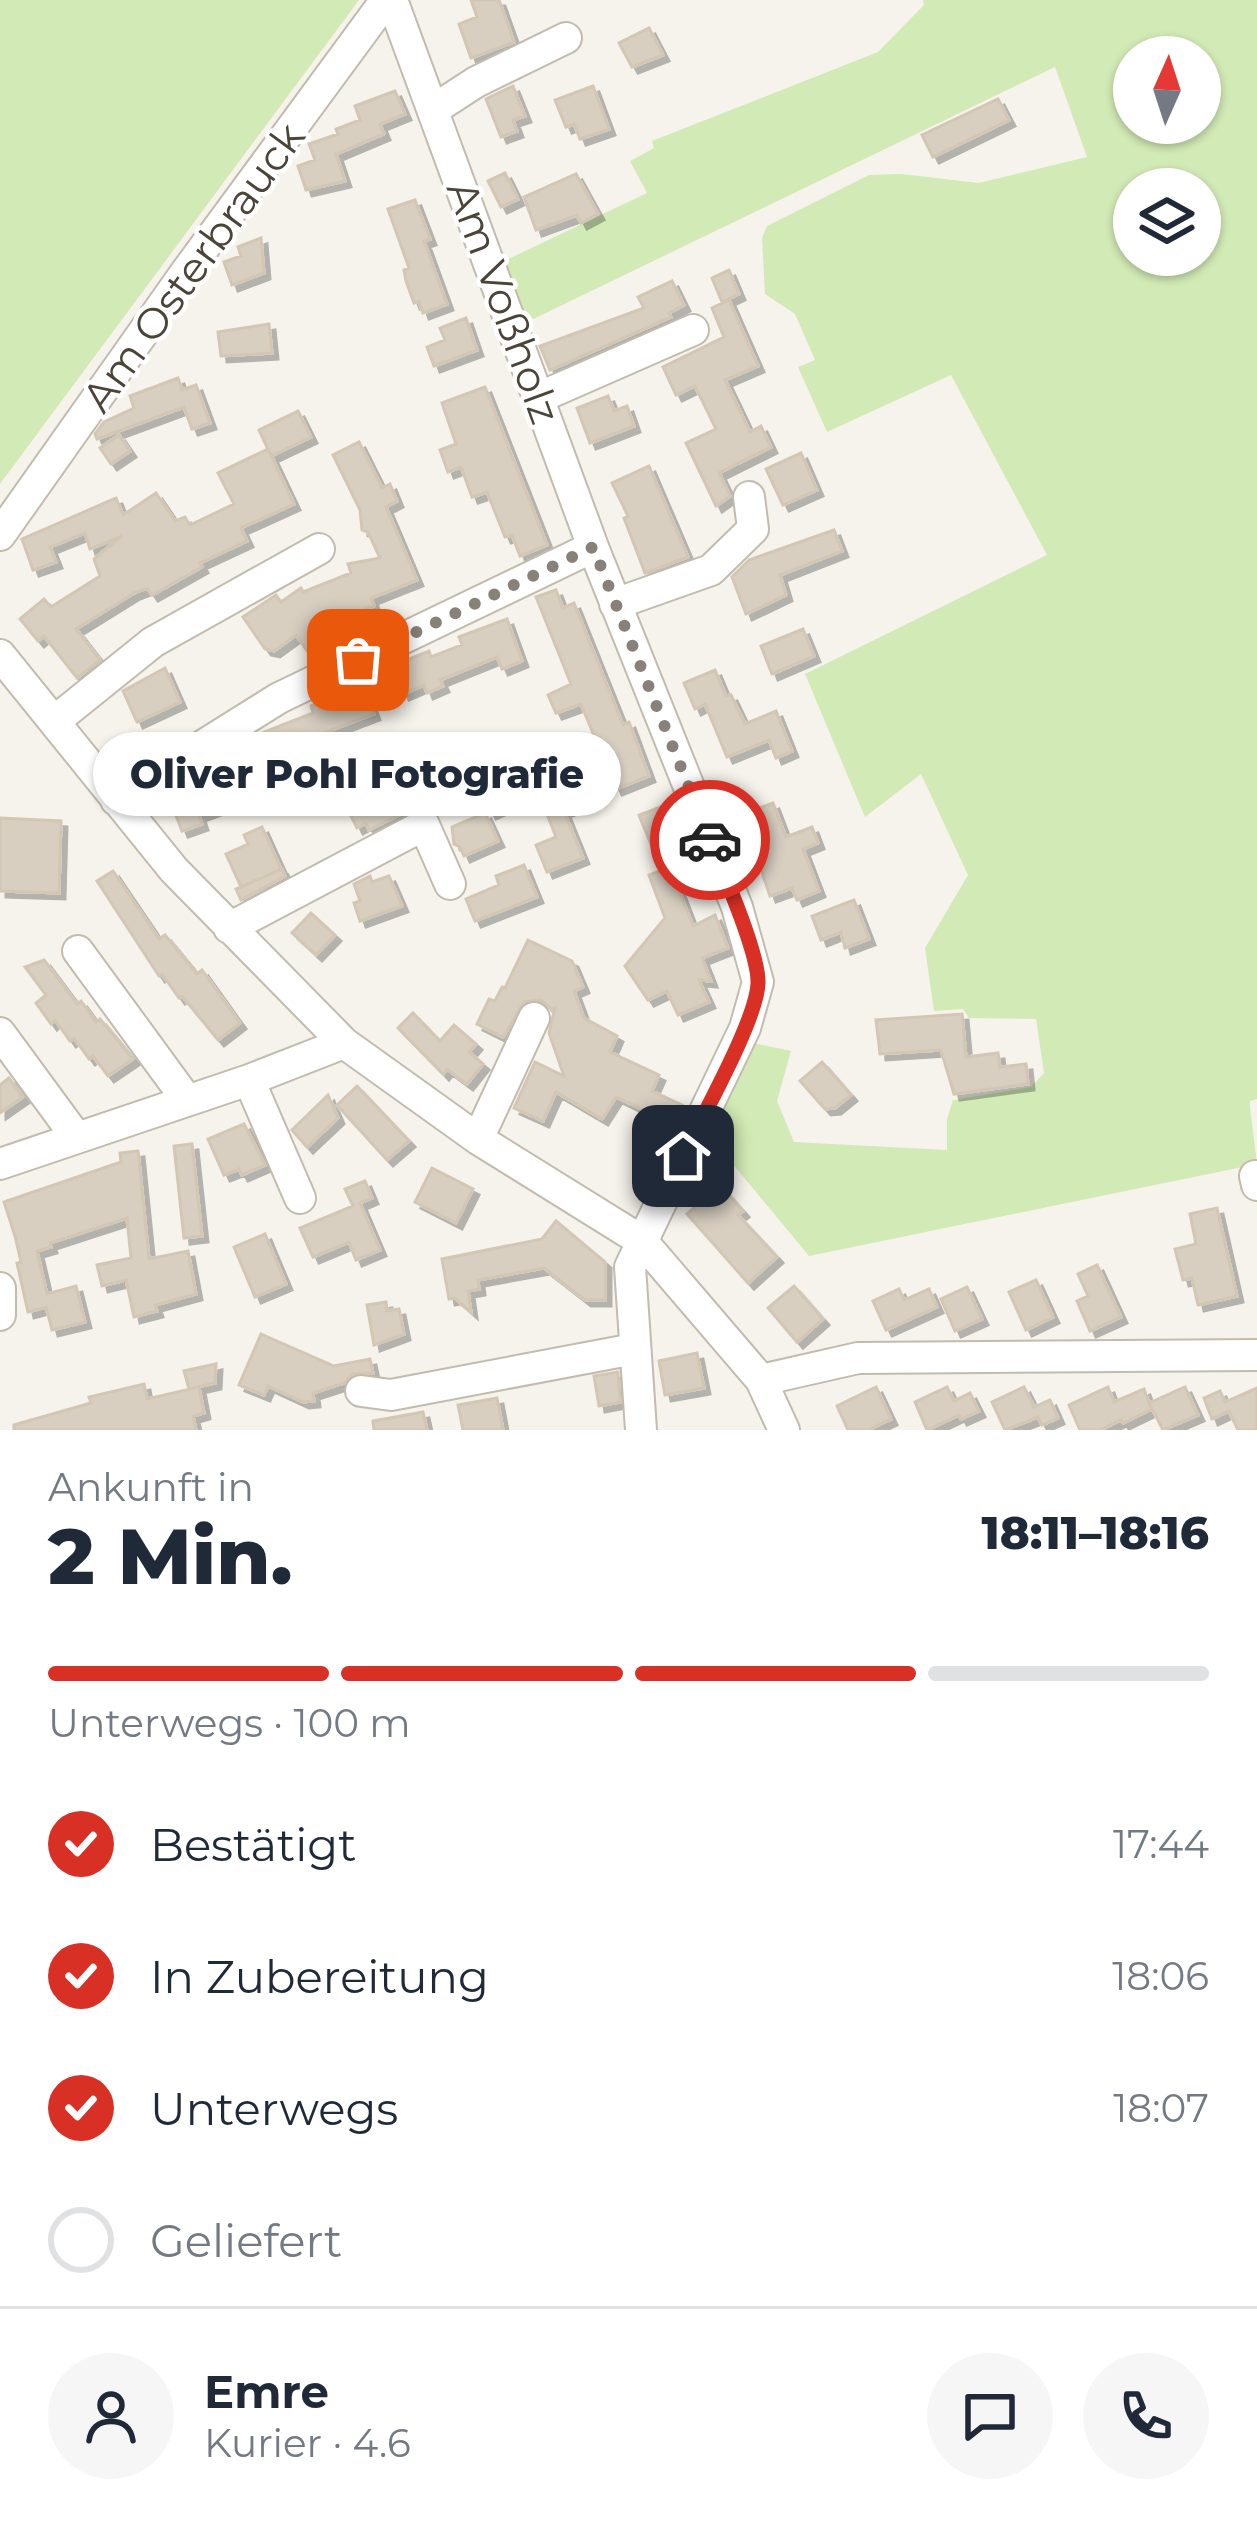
<!DOCTYPE html>
<html lang="de">
<head>
<meta charset="utf-8">
<style>
  :root { --surface:#fff; --page:#f6f6f7; --text:#1f2937; --muted:#747a83; --line:#e0e1e3; --accent:#d93025 }
  body { margin:0; font-family:Montserrat,sans-serif; background:var(--page); color:var(--text); height:100vh; display:flex; flex-direction:column; font-size:45px; white-space:nowrap }
  * { box-sizing:border-box; margin:0 }
  p { font-size:39px; color:var(--muted) }
  .icon { flex:none; width:66px; height:66px; fill:none; stroke:currentColor; stroke-width:2; stroke-linecap:round; stroke-linejoin:round }
  .map { position:relative; height:1430px; overflow:hidden }
  .details { display:flex; flex-direction:column; background:var(--surface); flex:1 }
  .details>* { flex:none }
  .needle { width:78px; rotate:3deg }
  .buttons { position:absolute; left:1113px; top:36px; display:grid; gap:24px }
  .buttons a { display:grid; place-items:center; width:108px; height:108px; border-radius:50%; background:var(--surface); box-shadow:0 3px 9px #0004; font-size:60px }
  .pin { position:absolute; display:grid; place-items:center; width:102px; height:102px; color:#fff; margin:-51px; border-radius:24px; box-shadow:0 6px 18px #0006 }
  .courier { position:absolute; display:grid; place-items:center; width:120px; height:120px; margin:-60px; border:9px solid #d93025; border-radius:50%; background:#fff; color:#222; box-shadow:0 3px 15px #0007 }
  .bubble { position:absolute; height:84px; border-radius:42px; background:var(--surface); box-shadow:0 3px 9px #0004; font-size:39px; font-weight:800; line-height:84px; text-align:center }
  .summary em { font-style:normal; font-weight:800 }
  .summary div { display:flex; flex-direction:column-reverse }
  .summary { display:flex; align-items:center; justify-content:space-between; height:204px; padding:0 48px }
  h1 { font-size:78px; font-weight:800; line-height:90px }
  .bar { display:grid; grid-template-columns:repeat(4,1fr); gap:18px 12px; align-content:center; height:144px; padding:0 48px }
  .bar i { height:15px; border-radius:9px; background:var(--line) }
  .bar .on { background:var(--accent) }
  .bar p { grid-column:span 4 }
  .line { display:flex; align-items:center; gap:30px; padding:0 48px; border-top:3px solid var(--line) }
  .line div { flex:1 }
  .round { display:grid; place-items:center; flex:none; width:126px; height:126px; border-radius:63px; background:var(--page) }
  ol { padding:0 48px; list-style:none }
  li { display:flex; align-items:center; gap:36px; height:132px }
  li p { margin-inline-start:auto }
  li .icon { padding:12px; border-radius:50%; background:var(--accent); color:#fff; stroke-width:4 }
  li:last-child { color:var(--muted) }
  li i { width:66px; height:66px; border:6px solid var(--line); border-radius:50% }
  .map>svg:first-child { display:block }
</style>
</head>
<body>
<div class="map">
<svg width="1257" height="1430" viewBox="0 0 1257 1430">
  <defs>
    <filter id="shadow"><feDropShadow dx="6" dy="6" stdDeviation="0" flood-color="#0004"/></filter>
  </defs>
  <rect width="100%" height="100%" fill="#f6f3ec"/>
  <path fill="#d2eab5" fill-rule="evenodd" d="M 0,0 L 359,0 L 0,484 Z
    M 923,0 L 1257,0 L 1257,1099 L 1250,1101 L 1250,1107 L 1257,1164 L 809,1256 L 707,1133 L 754,1043 L 791,1051 L 777,1101 L 794,1142 L 947,1150 L 947,1119 L 953,1100 L 1031,1087 L 1044,1073 L 1036,1019 L 969,1018 L 963,1009 L 934,1011 L 925,948 L 968,875 L 921,774 L 865,817 L 805,674 L 1047,555 L 951,375 L 827,432 L 798,367 L 815,360 L 795,314 L 765,294 L 762,238 L 767,226 L 869,175 L 901,174 L 979,183 L 1087,157 L 1055,67 L 523,324 L 500,263 L 647,193 L 630,161 L 654,148 L 652,141 L 878,52 L 924,5 ZM 1134,57 L 1200,57 L 1200,123 L 1134,123 ZM 1134,189 L 1200,189 L 1200,255 L 1134,255 Z"/>
  <path fill="#d8cfc1" stroke="#d3c7b4" stroke-width="3" filter="url(#shadow)" d="M 471,0 L 499,0 L 514,42 L 471,58 L 459,24 L 477,17 Z
    M 649,28 L 663,55 L 632,67 L 619,43 Z
    M 513,86 L 525,116 L 513,120 L 517,131 L 501,137 L 486,99 Z
    M 593,86 L 609,129 L 580,139 L 574,124 L 566,127 L 555,100 Z
    M 395,91 L 405,114 L 380,124 L 384,134 L 336,154 L 345,181 L 306,190 L 298,166 L 315,160 L 309,144 L 338,134 L 336,129 L 360,120 L 355,106 Z
    M 998,99 L 1009,120 L 933,157 L 922,135 Z
    M 505,173 L 518,199 L 501,207 L 488,181 Z
    M 576,174 L 598,214 L 581,223 L 577,215 L 536,230 L 524,197 Z
    M 415,200 L 430,239 L 424,241 L 447,304 L 423,313 L 419,301 L 414,303 L 406,281 L 404,270 L 409,268 L 388,209 Z
    M 261,238 L 264,273 L 232,285 L 224,262 L 241,256 L 238,247 Z
    M 729,270 L 739,294 L 722,302 L 712,278 Z
    M 672,281 L 684,305 L 669,313 L 671,317 L 550,370 L 540,346 L 644,308 L 638,297 Z
    M 729,300 L 758,366 L 725,380 L 750,432 L 761,426 L 771,447 L 719,473 L 730,496 L 716,506 L 686,443 L 716,429 L 695,386 L 676,395 L 663,367 L 724,337 L 712,308 Z
    M 466,318 L 477,350 L 434,366 L 427,347 L 445,340 L 440,328 Z
    M 269,324 L 272,353 L 221,356 L 218,332 Z
    M 178,378 L 182,390 L 196,385 L 210,423 L 192,429 L 184,407 L 97,439 L 95,434 L 104,422 L 134,408 L 130,396 Z
    M 485,387 L 547,545 L 520,556 L 512,535 L 505,537 L 487,492 L 472,497 L 461,467 L 448,472 L 440,450 L 456,444 L 442,403 Z
    M 608,396 L 614,411 L 627,406 L 634,426 L 590,443 L 577,408 Z
    M 298,411 L 311,437 L 271,456 L 259,430 Z
    M 119,435 L 130,451 L 111,464 L 100,448 Z
    M 359,442 L 382,488 L 390,484 L 397,501 L 386,507 L 417,580 L 371,598 L 374,606 L 328,624 L 332,630 L 327,633 L 330,637 L 310,655 L 296,635 L 274,651 L 265,649 L 243,617 L 276,595 L 281,602 L 301,588 L 303,592 L 351,573 L 348,564 L 380,558 L 368,532 L 362,530 L 360,510 L 333,455 Z
    M 268,449 L 294,504 L 241,528 L 247,541 L 200,563 L 202,567 L 152,595 L 147,588 L 134,593 L 76,629 L 100,660 L 77,678 L 44,636 L 38,641 L 20,619 L 44,599 L 51,607 L 100,576 L 94,559 L 122,536 L 90,549 L 85,533 L 50,547 L 56,562 L 33,570 L 22,539 L 116,498 L 123,515 L 156,493 L 175,521 L 185,517 L 190,525 L 234,504 L 218,473 Z
    M 801,453 L 817,490 L 783,505 L 766,469 Z
    M 649,466 L 688,557 L 645,573 L 624,518 L 628,516 L 612,483 Z
    M 834,530 L 842,551 L 780,575 L 786,595 L 746,614 L 732,577 L 749,560 Z
    M 556,590 L 563,608 L 574,603 L 623,725 L 629,722 L 649,776 L 616,789 L 581,704 L 556,713 L 548,695 L 571,684 L 536,597 Z
    M 507,619 L 522,661 L 502,669 L 497,657 L 440,680 L 443,686 L 427,693 L 424,685 L 403,694 L 392,666 L 429,651 L 431,657 L 462,645 L 459,637 Z
    M 803,629 L 814,656 L 772,674 L 761,646 Z
    M 165,668 L 180,702 L 137,722 L 123,691 Z
    M 715,670 L 726,696 L 731,695 L 745,724 L 776,711 L 792,751 L 776,758 L 769,740 L 727,757 L 705,704 L 695,709 L 684,683 Z
    M 363,686 L 374,714 L 321,734 L 329,756 L 302,766 L 296,751 L 274,759 L 264,732 L 313,713 L 311,706 Z
    M 472,741 L 486,770 L 426,798 L 438,765 L 435,758 Z
    M 253,759 L 264,791 L 199,815 L 202,824 L 182,831 L 168,795 L 193,785 L 192,781 Z
    M 571,766 L 586,802 L 564,811 L 583,858 L 547,872 L 536,845 L 556,837 L 534,781 Z
    M 387,769 L 409,810 L 369,830 L 366,823 L 357,828 L 345,804 L 368,794 L 362,781 Z
    M 502,783 L 510,804 L 490,813 L 481,793 Z
    M 674,802 L 688,836 L 653,849 L 639,815 Z
    M 773,803 L 786,837 L 812,827 L 818,843 L 803,849 L 819,891 L 797,900 L 792,888 L 770,896 L 748,831 L 742,833 L 736,817 Z
    M 485,813 L 498,841 L 464,856 L 460,847 L 454,844 L 452,827 Z
    M 0,818 L 61,821 L 59,893 L 0,891 Z
    M 262,827 L 281,869 L 241,887 L 226,854 L 248,844 L 244,835 Z
    M 524,865 L 537,897 L 475,921 L 466,899 L 499,885 L 496,876 Z
    M 670,867 L 693,926 L 715,915 L 728,948 L 702,958 L 711,981 L 699,980 L 709,1002 L 678,1015 L 667,991 L 648,1000 L 625,966 L 665,918 L 649,875 Z
    M 282,869 L 285,876 L 241,900 L 236,889 Z
    M 113,871 L 159,939 L 165,935 L 197,974 L 202,970 L 240,1023 L 218,1040 L 182,996 L 179,998 L 162,974 L 159,976 L 97,881 Z
    M 370,876 L 372,882 L 389,876 L 402,906 L 360,921 L 354,903 L 360,901 L 354,884 Z
    M 854,900 L 869,939 L 845,948 L 841,932 L 821,940 L 812,916 Z
    M 311,913 L 335,935 L 316,955 L 292,933 Z
    M 528,940 L 572,961 L 583,987 L 574,991 L 584,1018 L 617,1036 L 610,1052 L 659,1075 L 652,1091 L 682,1105 L 666,1139 L 647,1130 L 654,1115 L 616,1097 L 602,1119 L 556,1092 L 543,1121 L 514,1108 L 535,1062 L 564,1076 L 549,1033 L 555,1008 L 551,1009 L 541,1000 L 524,1002 L 503,1037 L 477,1024 L 489,999 L 495,1001 L 502,987 L 505,988 Z
    M 44,960 L 77,1004 L 81,1001 L 96,1022 L 100,1019 L 133,1059 L 108,1076 L 93,1056 L 89,1059 L 74,1038 L 70,1041 L 55,1020 L 51,1024 L 36,1003 L 46,995 L 25,967 Z
    M 413,1013 L 440,1041 L 454,1025 L 476,1044 L 469,1052 L 483,1064 L 467,1084 L 447,1069 L 443,1074 L 398,1028 Z
    M 962,1014 L 966,1057 L 998,1053 L 1000,1067 L 1026,1064 L 1028,1084 L 954,1094 L 941,1050 L 880,1054 L 876,1020 Z
    M 822,1062 L 851,1095 L 835,1108 L 825,1109 L 800,1081 Z
    M 9,1078 L 23,1097 L 0,1113 L 0,1085 Z
    M 357,1086 L 409,1141 L 387,1160 L 337,1105 Z
    M 328,1095 L 338,1118 L 307,1147 L 292,1130 Z
    M 244,1124 L 265,1165 L 242,1175 L 239,1169 L 224,1175 L 208,1139 Z
    M 192,1144 L 202,1236 L 184,1238 L 174,1146 Z
    M 138,1151 L 149,1259 L 188,1251 L 196,1294 L 155,1305 L 157,1311 L 134,1317 L 126,1280 L 102,1286 L 97,1265 L 131,1258 L 127,1218 L 50,1243 L 51,1247 L 37,1251 L 47,1294 L 76,1286 L 85,1322 L 52,1330 L 46,1307 L 28,1312 L 17,1263 L 21,1262 L 15,1236 L 4,1202 L 121,1162 L 120,1153 Z
    M 432,1168 L 473,1189 L 456,1223 L 415,1202 Z
    M 365,1181 L 372,1198 L 360,1203 L 380,1250 L 356,1260 L 349,1242 L 313,1257 L 300,1228 L 353,1206 L 345,1189 Z
    M 720,1185 L 743,1211 L 738,1215 L 777,1257 L 748,1283 L 687,1214 Z
    M 1217,1208 L 1237,1296 L 1198,1305 L 1192,1278 L 1183,1280 L 1175,1249 L 1196,1244 L 1190,1214 Z
    M 556,1221 L 605,1262 L 605,1300 L 585,1300 L 544,1268 L 478,1280 L 479,1289 L 468,1291 L 471,1312 L 455,1298 L 449,1299 L 442,1259 L 542,1239 Z
    M 265,1234 L 286,1284 L 255,1297 L 234,1247 Z
    M 1097,1265 L 1121,1317 L 1090,1331 L 1077,1301 L 1088,1296 L 1078,1274 Z
    M 1036,1280 L 1053,1317 L 1026,1330 L 1009,1292 Z
    M 794,1286 L 823,1319 L 797,1342 L 768,1308 Z
    M 967,1287 L 982,1319 L 955,1331 L 941,1299 Z
    M 899,1289 L 904,1300 L 929,1289 L 937,1307 L 886,1330 L 873,1301 Z
    M 386,1302 L 387,1311 L 399,1309 L 404,1334 L 374,1345 L 367,1305 Z
    M 261,1334 L 334,1366 L 370,1359 L 373,1373 L 353,1374 L 344,1383 L 313,1393 L 314,1401 L 303,1402 L 268,1386 L 264,1395 L 239,1385 Z
    M 697,1353 L 704,1388 L 665,1395 L 659,1361 Z
    M 216,1364 L 215,1383 L 189,1389 L 184,1371 Z
    M 618,1372 L 620,1402 L 599,1406 L 594,1376 Z
    M 144,1384 L 147,1399 L 199,1387 L 204,1413 L 193,1416 L 196,1430 L 14,1430 L 14,1425 L 91,1403 L 89,1397 Z
    M 876,1387 L 891,1419 L 868,1430 L 848,1430 L 837,1406 Z
    M 947,1387 L 954,1401 L 970,1393 L 979,1411 L 961,1419 L 959,1415 L 927,1430 L 915,1402 Z
    M 1024,1387 L 1034,1407 L 1050,1400 L 1058,1418 L 1042,1425 L 1038,1417 L 1005,1430 L 992,1402 Z
    M 1108,1387 L 1114,1402 L 1144,1389 L 1149,1403 L 1185,1387 L 1198,1415 L 1163,1430 L 1149,1403 L 1152,1409 L 1123,1423 L 1121,1420 L 1100,1430 L 1080,1430 L 1069,1405 Z
    M 1257,1388 L 1257,1430 L 1238,1430 L 1229,1411 L 1212,1419 L 1204,1398 L 1220,1391 L 1225,1402 Z
    M 497,1398 L 503,1430 L 463,1430 L 458,1405 Z
    M 423,1412 L 427,1430 L 374,1430 L 373,1421 Z"/>
  <g fill="none" stroke-linecap="round" stroke-linejoin="round">
    <defs>
      <path id="minor" d="M 392,0 L 593,547 L 737,907 L 758,982 L 745,1028 L 630,1267 L 641,1430
        M 433,110 L 476,82 L 566,38
        M 538,398 L 693,330
        M 0,535 L 186,272 L 386,0
        M 615,604 L 711,570 L 753,529 L 749,497
        M 0,655 L 174,870 L 344,1043 L 478,1139 L 642,1241 L 761,1380 L 784,1430
        M 56,720 L 153,642 L 319,549
        M 116,800 L 279,698 L 593,547
        M 229,928 L 424,825 L 450,884
        M 78,951 L 187,1100
        M 0,1033 L 77,1138
        M 249,1080 L 300,1198
        M 478,1139 L 534,1018
        M 0,1164 L 249,1080 L 344,1043
        M 1255,1176 L 1257,1185
        M 0,1288 L 0,1315
        M 761,1380 L 858,1358 L 1257,1355
        M 361,1391 L 391,1395 L 634,1349"/>
    </defs>
    <use href="#minor" stroke="#c2bbae" stroke-width="34"/>
    <use href="#minor" stroke="#fff" stroke-width="30"/>
  </g>
  <g fill="none" stroke-linecap="round" stroke-linejoin="round">
    <path stroke="#878178" stroke-width="12" stroke-dasharray="0 21.6" d="M 358,660 L 593,547 L 710,840"/>
    <path stroke="#d93025" stroke-width="15" d="M 683,1156 C 701,1118 757,1020 758,983 C 759,953 722,870 710,840"/>
  </g>
  <g text-anchor="middle" stroke-width="9" stroke-linejoin="round" paint-order="stroke">
    <g font-size="42" fill="#4b4439" stroke="#fff">
      <text transform="translate(193 267) rotate(-54)" y="15">Am Osterbrauck</text>
      <text transform="translate(504 302) rotate(70)" y="15">Am Voßholz</text>
    </g>
  </g>
</svg>
<div class="buttons">
<a><svg class="needle" viewBox="-14 -14 28 28"><path d="M0-13l5 13h-10z" fill="#e53935"/><path d="M0 13l5-13h-10z" fill="#747a83"/></svg></a>
<a><svg class="icon" aria-label="layers" viewBox="0 0 24 24"><path d="M12 4l9 5-9 5-9-5zM3 14l9 5 9-5"/></svg></a>
</div>
<div class="pin" style="left:358px;top:660px;background:#ea580c"><svg class="icon" aria-label="bag" viewBox="0 0 24 24"><path d="M5 8h14l-1 12H6zM9 8a3 3 0 0 1 6 0"/></svg></div>
<div class="pin" style="left:683px;top:1156px;background:#1f2937"><svg class="icon" aria-label="home" viewBox="0 0 24 24"><path d="M3 11l9-7 9 7M6 9v11h12V9"/></svg></div>
<div class="courier" style="left:710px;top:840px"><svg class="icon" aria-label="car" viewBox="0 0 24 24"><path d="M5 17H2v-5l4-1 3-4h7l3 4 3 1v5h-3M9 17h6M6 11h13"/><circle cx="7" cy="17" r="2"/><circle cx="17" cy="17" r="2"/></svg></div>
<div class="bubble" style="left:93px;top:732px;width:528px">Oliver Pohl Fotografie</div>
</div>
<section class="details">
<div class="summary"><div><h1>2 Min.</h1><p>Ankunft in</p></div><em>18:11–18:16</em></div>
<div class="bar"><i class="on"></i><i class="on"></i><i class="on"></i><i></i><p>Unterwegs · 100 m</p></div>
<ol>
<li><svg class="icon" aria-label="check" viewBox="0 0 24 24"><path d="M5 12l5 5 9-10"/></svg>Bestätigt<p>17:44</p></li>
<li><svg class="icon" aria-label="check" viewBox="0 0 24 24"><path d="M5 12l5 5 9-10"/></svg>In Zubereitung<p>18:06</p></li>
<li><svg class="icon" aria-label="check" viewBox="0 0 24 24"><path d="M5 12l5 5 9-10"/></svg>Unterwegs<p>18:07</p></li>
<li><i></i>Geliefert</li>
</ol>
<div class="line" style="height:216px"><a class="round"><svg class="icon" aria-label="person" viewBox="0 0 24 24"><circle cx="12" cy="8" r="4"/><path d="M4 21q1-7 8-7t8 7"/></svg></a><div><b>Emre</b><p>Kurier · 4.6</p></div><a class="round"><svg class="icon" aria-label="chat" viewBox="0 0 24 24"><path d="M4 5h16v11H9l-5 4z"/></svg></a><a class="round"><svg class="icon" aria-label="phone" viewBox="0 0 24 24"><path d="M5 4h4l2 5-3 2q2 4 5 5l2-3 5 2v4C11 20 4 13 5 4z"/></svg></a></div>
</section>
</body>
</html>
